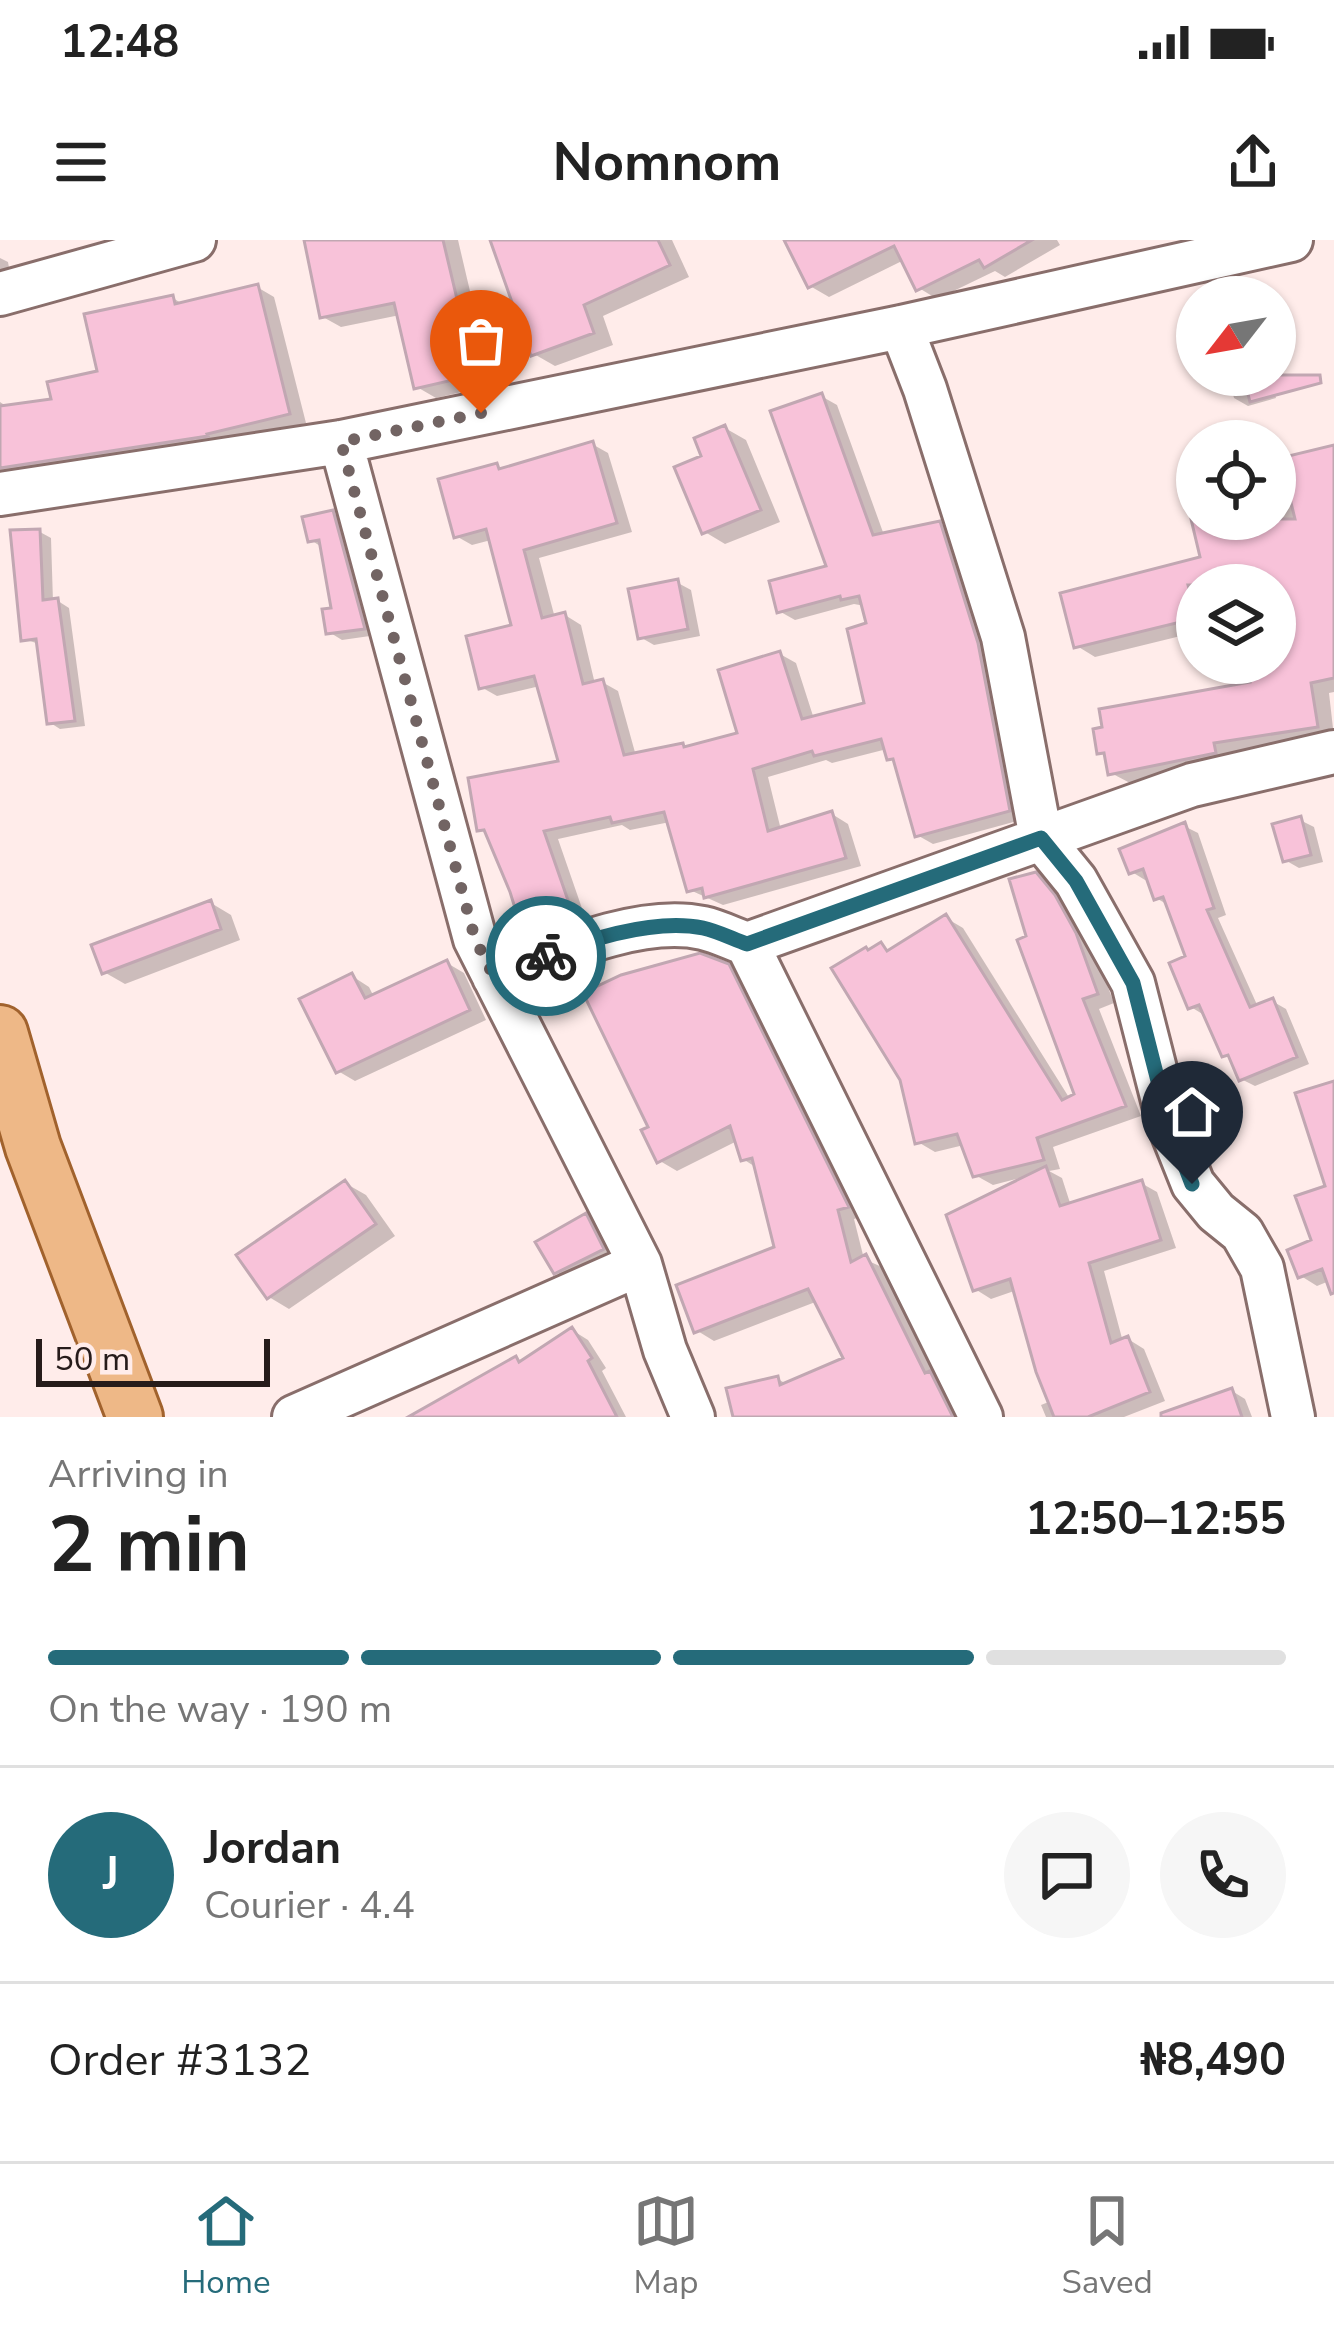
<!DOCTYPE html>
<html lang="en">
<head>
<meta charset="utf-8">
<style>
  :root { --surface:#fff; --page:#f6f6f6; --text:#222; --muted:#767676; --line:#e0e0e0; --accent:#256b7a }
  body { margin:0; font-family:"Nunito Sans",sans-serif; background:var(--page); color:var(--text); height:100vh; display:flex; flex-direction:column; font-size:45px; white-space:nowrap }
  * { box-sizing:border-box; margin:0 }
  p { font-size:39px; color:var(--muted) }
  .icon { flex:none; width:66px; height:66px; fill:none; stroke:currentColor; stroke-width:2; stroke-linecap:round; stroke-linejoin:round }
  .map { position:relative; height:1177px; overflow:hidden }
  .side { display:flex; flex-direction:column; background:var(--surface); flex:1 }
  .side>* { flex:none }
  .needle { width:78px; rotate:239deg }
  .buttons { position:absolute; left:1176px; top:36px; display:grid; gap:24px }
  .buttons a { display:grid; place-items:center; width:120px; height:120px; border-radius:50%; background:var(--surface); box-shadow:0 3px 9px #0004; font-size:60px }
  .scale { position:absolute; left:36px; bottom:30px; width:234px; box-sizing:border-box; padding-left:12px; border:6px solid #261b1a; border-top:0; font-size:33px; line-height:42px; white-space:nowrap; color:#261b1a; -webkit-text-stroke:9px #ffecea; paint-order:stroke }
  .pin { position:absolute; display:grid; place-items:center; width:102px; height:102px; color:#fff; margin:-123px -51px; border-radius:50% 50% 50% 0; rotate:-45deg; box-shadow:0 0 12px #0007 }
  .pin .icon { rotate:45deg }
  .courier { position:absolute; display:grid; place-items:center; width:120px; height:120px; margin:-60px; border:9px solid #256b7a; border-radius:50%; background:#fff; color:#222; box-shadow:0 3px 15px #0007 }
  .head em { font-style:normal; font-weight:700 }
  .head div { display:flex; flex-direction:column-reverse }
  .head { display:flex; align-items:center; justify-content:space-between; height:204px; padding:0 48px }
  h1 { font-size:78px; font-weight:700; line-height:90px }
  .bar { display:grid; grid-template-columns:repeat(4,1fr); gap:18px 12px; align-content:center; height:144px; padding:0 48px }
  .bar i { height:15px; border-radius:9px; background:var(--line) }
  .bar .current { background:var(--accent) }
  .bar p { grid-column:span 4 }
  .line { display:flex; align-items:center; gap:30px; padding:0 48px; border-top:3px solid var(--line) }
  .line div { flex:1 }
  .round { display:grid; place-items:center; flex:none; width:126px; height:126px; border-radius:63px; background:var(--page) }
  .status { display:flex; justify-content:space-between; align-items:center; height:84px; padding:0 60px; background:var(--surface); direction:ltr }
  .status svg { height:33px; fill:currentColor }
  header { display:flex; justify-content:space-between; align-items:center; height:156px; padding:0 48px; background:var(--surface); font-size:54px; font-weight:700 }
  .dock { display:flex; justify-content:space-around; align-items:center; height:168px; border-top:3px solid var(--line); background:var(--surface); font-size:33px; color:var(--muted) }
  .dock a { display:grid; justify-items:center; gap:6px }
  .dock .current { color:var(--accent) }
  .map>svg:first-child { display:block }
</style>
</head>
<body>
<div class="status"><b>12:48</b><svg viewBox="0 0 49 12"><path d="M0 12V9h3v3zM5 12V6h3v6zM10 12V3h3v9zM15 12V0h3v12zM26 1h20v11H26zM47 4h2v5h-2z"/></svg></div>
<header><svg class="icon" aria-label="menu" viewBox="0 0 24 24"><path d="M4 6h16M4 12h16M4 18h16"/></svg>Nomnom<svg class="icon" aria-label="share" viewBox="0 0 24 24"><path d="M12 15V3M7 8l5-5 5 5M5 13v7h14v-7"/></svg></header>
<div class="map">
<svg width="1334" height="1177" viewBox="0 0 1334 1177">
  <rect width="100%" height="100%" fill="#ffecea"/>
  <path fill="#0003" d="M 328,0 L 458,0 L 492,145 L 436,158 L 417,147 L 400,75 L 341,87 L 323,77 Z
    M 504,0 L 672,0 L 689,37 L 603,76 L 613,105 L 555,126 L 534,114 Z
    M 787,0 L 1057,0 L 1060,5 L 1005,37 L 995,31 L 937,59 L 919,48 L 904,20 L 829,57 L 810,46 Z
    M 0,18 L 8,22 L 11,39 L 0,46 Z
    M 257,47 L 274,57 L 306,183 L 223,203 L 0,243 L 0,162 L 9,168 L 55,161 L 100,133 L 173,58 L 184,65 Z
    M 1228,135 L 1270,135 L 1276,158 L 1248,166 L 1234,158 Z
    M 821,156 L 837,165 L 884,295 L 939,284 L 955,293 L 993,414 L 1024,579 L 933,604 L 917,595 L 897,523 L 889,518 L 887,509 L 832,523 L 826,520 L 768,537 L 781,590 L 832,574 L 848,584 L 861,626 L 723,665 L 690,650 L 670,582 L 630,590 L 622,585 L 558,599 L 585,677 L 538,691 L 522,682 L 489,595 L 480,589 L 561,524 L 540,446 L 497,456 L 481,447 L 515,387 L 491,300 L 472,305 L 456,296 L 497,226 L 504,230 L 592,204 L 608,213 L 632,292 L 539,318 L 555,378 L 565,375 L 581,385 L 595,444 L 602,442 L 618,451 L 636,516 L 687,509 L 741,495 L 780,414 L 796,423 L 814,479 L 867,466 L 869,385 L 865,366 L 854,364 L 795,380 L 779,371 L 830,329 Z
    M 725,188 L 746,200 L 780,282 L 725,304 L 705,292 L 705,218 Z
    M 1334,208 L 1334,452 L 1329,453 L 1334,497 L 1231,513 L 1233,523 L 1130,543 L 1111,533 L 1108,516 L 1100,512 L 1254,444 L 1250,423 L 1275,423 L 1275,345 L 1197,345 L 1197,392 L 1095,417 L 1077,406 L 1203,319 L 1186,240 L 1197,237 L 1197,279 L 1275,279 L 1275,223 Z
    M 333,274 L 346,281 L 377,395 L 342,400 L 329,392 L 335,371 L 323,308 L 311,300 Z
    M 40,292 L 51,298 L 53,362 L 58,361 L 69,368 L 85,486 L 60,489 L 49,482 L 39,404 L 24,399 Z
    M 678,343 L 691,350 L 700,396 L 654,405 L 640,397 Z
    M 1300,580 L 1314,587 L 1323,622 L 1299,628 L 1285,620 Z
    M 1184,586 L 1198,593 L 1226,675 L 1218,678 L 1258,767 L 1272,761 L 1286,769 L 1309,824 L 1255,846 L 1241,839 L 1233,819 L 1225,815 L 1204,775 L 1191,767 L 1189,718 L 1170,666 L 1156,658 L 1149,639 L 1145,640 L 1132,632 Z
    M 1035,635 L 1053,645 L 1072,668 L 1092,705 L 1114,763 L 1099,769 L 1141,876 L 1053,907 L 1060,929 L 1049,931 L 1062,938 L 1071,966 L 1141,943 L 1157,952 L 1176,1008 L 1104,1031 L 1123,1102 L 1128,1099 L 1144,1109 L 1165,1161 L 1124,1177 L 1046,1177 L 1041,1165 L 1051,1161 L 1017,1050 L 991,1059 L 975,1049 L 1024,937 L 993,945 L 975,935 L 964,905 L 935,912 L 918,902 L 870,713 L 881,706 L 892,712 L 946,678 L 963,688 L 1070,859 L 1078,855 L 1029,698 Z
    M 211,663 L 231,675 L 240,700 L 125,744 L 104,732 Z
    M 447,723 L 464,733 L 486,780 L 355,841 L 338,831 L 352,736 L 369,747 L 374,757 Z
    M 727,727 L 746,738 L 864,976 L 854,979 L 864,1019 L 884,1028 L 940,1140 L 963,1177 L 736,1177 L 730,1150 L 778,1139 L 788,1145 L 847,1119 L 818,1061 L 714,1101 L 696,1090 L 777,1009 L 757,928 L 743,919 L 737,901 L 677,931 L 660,921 L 652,888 Z
    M 1334,846 L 1334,1039 L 1317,1046 L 1301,1036 L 1315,1002 L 1329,948 Z
    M 345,943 L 366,955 L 395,996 L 289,1069 L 269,1057 Z
    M 586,977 L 599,984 L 616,1017 L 569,1040 L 556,1032 Z
    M 572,1090 L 588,1100 L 606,1128 L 602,1131 L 626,1177 L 414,1177 L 516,1120 L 521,1123 Z
    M 1232,1151 L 1245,1159 L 1252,1177 L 1197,1177 L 1193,1165 Z"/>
  <path fill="#f8c2d9" stroke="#c1a7b2" stroke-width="3" d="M 304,0 L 443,0 L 475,135 L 414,149 L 394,63 L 320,78 Z
    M 490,0 L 658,0 L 670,25 L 584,65 L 594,93 L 531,116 Z
    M 784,0 L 1032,0 L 984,28 L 979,20 L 916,51 L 894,6 L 808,48 Z
    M 258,44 L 290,174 L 207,194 L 208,196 L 0,228 L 0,166 L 51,159 L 47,142 L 97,131 L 84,74 L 173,55 L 175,64 Z
    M 1243,135 L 1320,135 L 1321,143 L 1250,162 Z
    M 822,153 L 873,295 L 940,281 L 978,403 L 1010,571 L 915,597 L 893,519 L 887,520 L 881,499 L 814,516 L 812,511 L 753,529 L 768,591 L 832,571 L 846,618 L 704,658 L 702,648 L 687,652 L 664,572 L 612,583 L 610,577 L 544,591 L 571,669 L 520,684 L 510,652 L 484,590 L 477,591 L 468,538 L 558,521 L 534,436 L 479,449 L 466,396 L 511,385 L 486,289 L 454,298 L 438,239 L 497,223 L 499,229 L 593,201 L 617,283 L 524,310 L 542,378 L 565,372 L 583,444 L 603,439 L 624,515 L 683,503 L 684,507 L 737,493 L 718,430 L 780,411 L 802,479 L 864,463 L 847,389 L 866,383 L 859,356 L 841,360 L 840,356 L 777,373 L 769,341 L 826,326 L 770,171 Z
    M 725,185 L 761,270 L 702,294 L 674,227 L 701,216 L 694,198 Z
    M 1334,205 L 1334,438 L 1311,443 L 1318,487 L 1214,503 L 1216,513 L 1108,535 L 1104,513 L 1097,514 L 1093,489 L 1102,487 L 1099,469 L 1250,442 L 1247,423 L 1275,423 L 1275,345 L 1188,345 L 1197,378 L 1074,408 L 1060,353 L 1200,317 L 1191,279 L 1295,279 L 1280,218 Z
    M 333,270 L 365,389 L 326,394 L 322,369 L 331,368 L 319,300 L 308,302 L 302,277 Z
    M 40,289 L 43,360 L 58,358 L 75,481 L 47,484 L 36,399 L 21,401 L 10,290 Z
    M 678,339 L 688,389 L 638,399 L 628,349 Z
    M 1301,576 L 1311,615 L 1283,622 L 1272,584 Z
    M 1185,582 L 1214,668 L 1207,670 L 1250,767 L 1273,758 L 1297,817 L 1239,841 L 1228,815 L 1222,817 L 1199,765 L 1188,769 L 1169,723 L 1185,716 L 1163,657 L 1154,660 L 1143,629 L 1129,634 L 1119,609 Z
    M 1036,632 L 1055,655 L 1076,693 L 1098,754 L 1083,759 L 1126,866 L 1037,898 L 1044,920 L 973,937 L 957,894 L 915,904 L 900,840 L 831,728 L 866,707 L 868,710 L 881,702 L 887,711 L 946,674 L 1062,860 L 1074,854 L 1017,700 L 1026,696 L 1009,639 Z
    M 211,660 L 221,689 L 102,734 L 91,705 Z
    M 700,713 L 729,724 L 849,967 L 838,970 L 851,1022 L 866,1014 L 925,1133 L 930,1131 L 953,1177 L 733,1177 L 726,1148 L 778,1136 L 780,1145 L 843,1118 L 808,1049 L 694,1093 L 676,1045 L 774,1007 L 752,918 L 741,921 L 730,886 L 657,923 L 641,890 L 648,887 L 583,753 L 621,735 Z
    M 447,720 L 470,770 L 336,833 L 299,759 L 352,733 L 365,758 Z
    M 1334,841 L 1334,1053 L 1331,1054 L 1322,1029 L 1298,1038 L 1287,1010 L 1311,1000 L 1295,956 L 1325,946 L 1295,853 Z
    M 1046,926 L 1060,966 L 1142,940 L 1161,1000 L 1089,1023 L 1111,1103 L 1128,1096 L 1150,1152 L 1088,1177 L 1054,1177 L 1036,1132 L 1010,1039 L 973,1051 L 946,975 Z
    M 345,940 L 376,984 L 267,1059 L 236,1015 Z
    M 586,973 L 604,1009 L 554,1034 L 535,1002 Z
    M 572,1087 L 592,1118 L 588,1121 L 617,1177 L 408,1177 L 516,1116 L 519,1122 Z
    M 1232,1148 L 1242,1177 L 1161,1177 L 1161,1173 Z"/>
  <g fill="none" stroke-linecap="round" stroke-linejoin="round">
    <defs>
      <path id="minor" d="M 0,54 L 194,0
        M 901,87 L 925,149 L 1003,397 L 1041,598 L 1076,641 L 1133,743 L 1169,884 L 1193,944 L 1216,972 L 1242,993 L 1262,1028 L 1293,1177
        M 341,202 L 475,699 L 640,1024 L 665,1110 L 693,1177
        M 0,254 L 341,202 L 901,87 L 1291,0
        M 747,704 L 1192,545 L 1334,512
        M 494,737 C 553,714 639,674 703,688 C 717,691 733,699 747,704 L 981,1177
        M 294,1177 L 640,1024"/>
      <path id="major" d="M 0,793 L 33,907 L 135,1177"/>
    </defs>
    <use href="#minor" stroke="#896e6b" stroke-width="48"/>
    <use href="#major" stroke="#a1622d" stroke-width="60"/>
    <use href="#minor" stroke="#fff" stroke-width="42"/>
    <use href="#major" stroke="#eeb887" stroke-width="54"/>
  </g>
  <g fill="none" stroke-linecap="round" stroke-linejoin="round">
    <path stroke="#726463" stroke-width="12" stroke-dasharray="0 21.6" d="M 481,173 L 341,202 L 475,699 L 494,737 L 546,716"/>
    <path stroke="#256b7a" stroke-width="15" d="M 546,716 C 590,699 655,678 703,688 C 717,691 733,699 747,704 L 1041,598 L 1076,641 L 1133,743 L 1169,884 L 1192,944"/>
  </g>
</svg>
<div class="buttons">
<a><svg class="needle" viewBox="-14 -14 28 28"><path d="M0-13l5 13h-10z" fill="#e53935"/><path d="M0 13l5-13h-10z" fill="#767676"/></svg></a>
<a><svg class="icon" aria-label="locate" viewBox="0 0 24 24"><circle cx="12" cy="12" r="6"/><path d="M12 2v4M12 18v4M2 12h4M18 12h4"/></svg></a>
<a><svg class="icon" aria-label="layers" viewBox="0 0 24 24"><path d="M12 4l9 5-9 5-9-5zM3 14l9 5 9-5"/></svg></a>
</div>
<div class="scale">50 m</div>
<div class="pin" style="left:481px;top:173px;background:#ea580c"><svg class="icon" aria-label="bag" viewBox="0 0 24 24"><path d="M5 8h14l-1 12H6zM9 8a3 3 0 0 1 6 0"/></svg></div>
<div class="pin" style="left:1192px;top:944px;background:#1f2937"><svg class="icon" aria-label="home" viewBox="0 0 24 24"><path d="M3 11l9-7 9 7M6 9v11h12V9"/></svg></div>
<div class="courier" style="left:546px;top:716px"><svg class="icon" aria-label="bike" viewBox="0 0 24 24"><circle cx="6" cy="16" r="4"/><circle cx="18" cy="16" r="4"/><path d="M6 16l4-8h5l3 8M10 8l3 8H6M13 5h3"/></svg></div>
</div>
<section class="side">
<div class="head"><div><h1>2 min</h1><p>Arriving in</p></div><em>12:50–12:55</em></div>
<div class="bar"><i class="current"></i><i class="current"></i><i class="current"></i><i></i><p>On the way · 190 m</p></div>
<div class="line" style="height:216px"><b class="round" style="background:var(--accent);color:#fff">J</b><div><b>Jordan</b><p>Courier · 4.4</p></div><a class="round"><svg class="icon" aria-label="chat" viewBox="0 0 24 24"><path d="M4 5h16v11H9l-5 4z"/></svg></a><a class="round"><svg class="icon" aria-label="phone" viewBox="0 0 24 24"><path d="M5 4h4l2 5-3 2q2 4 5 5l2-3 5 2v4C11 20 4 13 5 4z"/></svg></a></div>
<div class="line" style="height:156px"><div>Order #3132</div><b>₦8,490</b></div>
</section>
<nav class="dock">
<a class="current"><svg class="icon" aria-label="home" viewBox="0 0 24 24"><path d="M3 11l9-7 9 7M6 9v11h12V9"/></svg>Home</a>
<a><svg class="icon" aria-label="map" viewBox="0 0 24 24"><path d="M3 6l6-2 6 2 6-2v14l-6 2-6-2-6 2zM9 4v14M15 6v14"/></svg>Map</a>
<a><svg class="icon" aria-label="saved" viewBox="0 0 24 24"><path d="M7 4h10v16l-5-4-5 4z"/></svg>Saved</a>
</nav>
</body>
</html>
